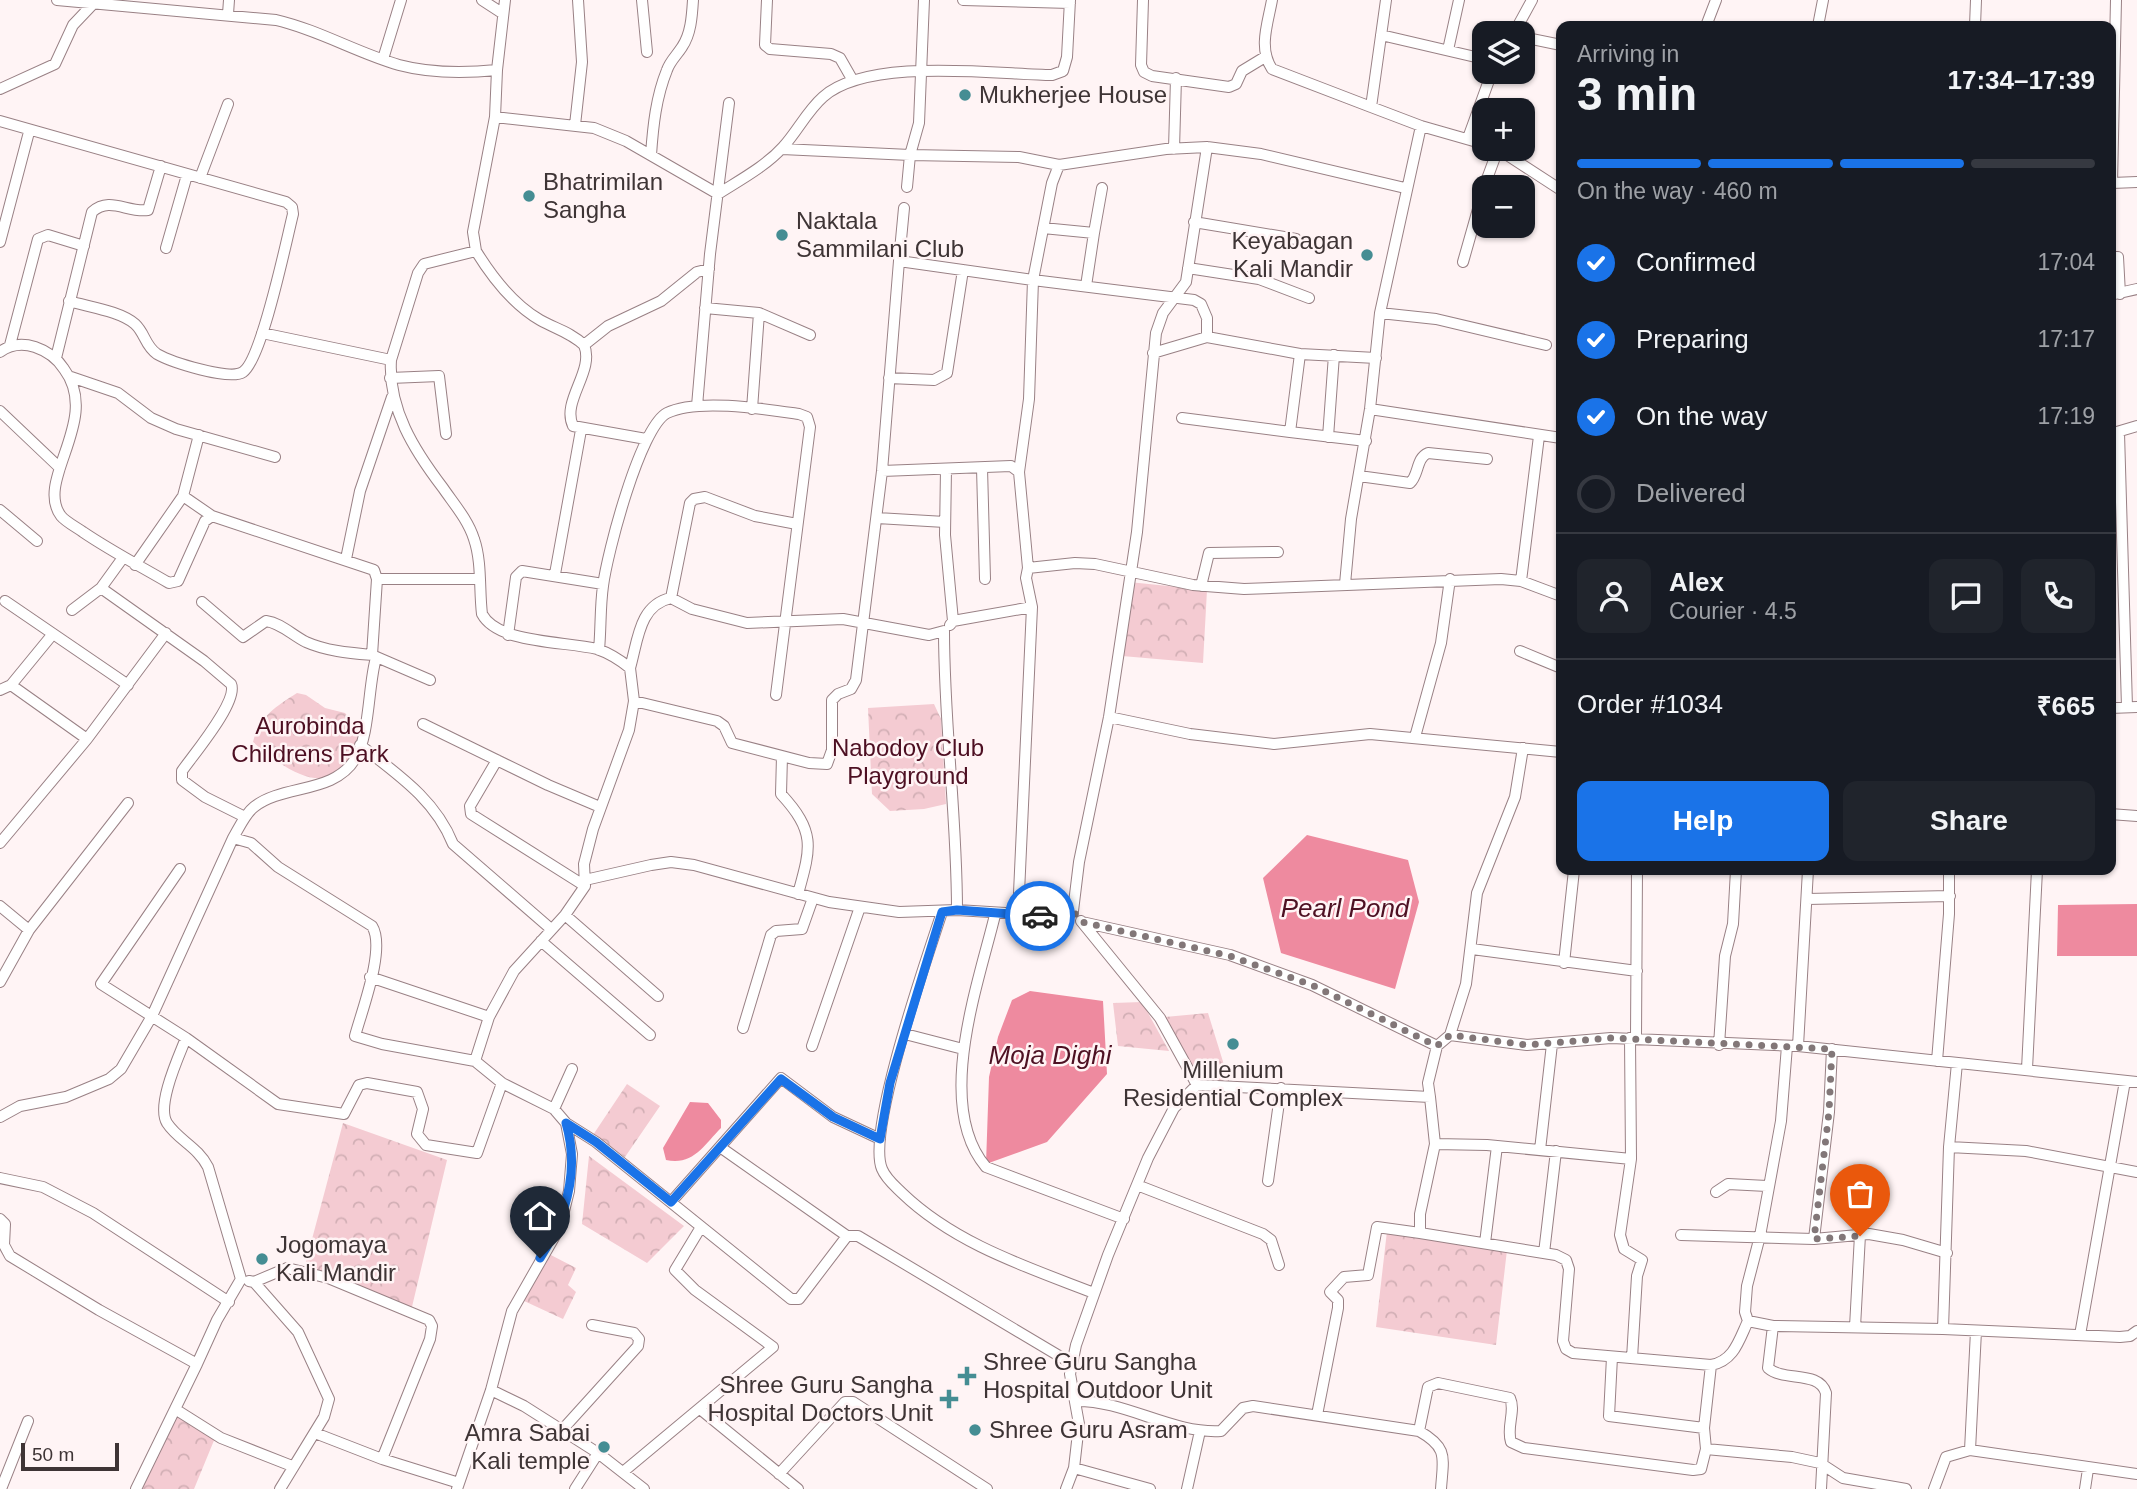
<!DOCTYPE html>
<html lang="en">
<head>
<meta charset="utf-8">
<style>
  :root { --surface:#171b24; --page:#20242c; --text:#f1f3f6; --muted:#9ea1a6; --line:#363941; --accent:#1a73e8 }
  body { margin:0; font-family:Helvetica,sans-serif; background:var(--page); color:var(--text); height:100vh; display:flex; flex-direction:column; font-size:26px; white-space:nowrap }
  * { box-sizing:border-box; margin:0 }
  p { font-size:23px; color:var(--muted) }
  .icon { flex:none; width:38px; height:38px; fill:none; stroke:currentColor; stroke-width:2; stroke-linecap:round; stroke-linejoin:round }
  .map { position:relative; flex:1; overflow:hidden }
  .drawer { position:absolute; left:1556px; top:21px; width:560px; height:854px; display:flex; flex-direction:column; background:var(--surface); border-radius:14px; box-shadow:0 2px 5px #0004 }
  .drawer>* { flex:none }
  .tools { position:absolute; left:1472px; top:21px; display:grid; gap:14px }
  .tools a { display:grid; place-items:center; width:63px; height:63px; border-radius:14px; background:var(--surface); box-shadow:0 2px 5px #0004; font-size:35px }
  .scale { position:absolute; left:21px; bottom:18px; width:98px; box-sizing:border-box; padding-left:7px; border:4px solid #3e3435; border-top:0; font-size:19px; line-height:24px; white-space:nowrap; color:#3e3435; -webkit-text-stroke:5px #fff4f5; paint-order:stroke }
  .pin { position:absolute; display:grid; place-items:center; width:60px; height:60px; color:#fff; margin:-72px -30px; border-radius:50% 50% 50% 0; rotate:-45deg; box-shadow:0 0 7px #0007 }
  .pin .icon { rotate:45deg }
  .courier { position:absolute; display:grid; place-items:center; width:70px; height:70px; margin:-35px; border:5px solid #1a73e8; border-radius:50%; background:#fff; color:#222; box-shadow:0 2px 9px #0007 }
  .overview em { font-style:normal; font-weight:700 }
  .overview div { display:flex; flex-direction:column-reverse }
  .overview { display:flex; align-items:center; justify-content:space-between; height:119px; padding:0 21px }
  h1 { font-size:46px; font-weight:700; line-height:52px }
  .bar { display:grid; grid-template-columns:repeat(4,1fr); gap:10px 7px; align-content:center; height:84px; padding:0 21px }
  .bar i { height:9px; border-radius:5px; background:var(--line) }
  .bar .selected { background:var(--accent) }
  .bar p { grid-column:span 4 }
  .line { display:flex; align-items:center; gap:18px; padding:0 21px; border-top:2px solid var(--line) }
  .line div { flex:1 }
  .round { display:grid; place-items:center; flex:none; width:74px; height:74px; border-radius:14px; background:var(--page) }
  ol { padding:0 21px; list-style:none }
  li { display:flex; align-items:center; gap:21px; height:77px }
  li p { margin-inline-start:auto }
  li .icon { padding:7px; border-radius:50%; background:var(--accent); color:#fff; stroke-width:4 }
  li:last-child { color:var(--muted) }
  li i { width:38px; height:38px; border:4px solid var(--line); border-radius:50% }
  .cta { display:flex; gap:14px; margin-top:auto; padding:14px 21px }
  .cta a { flex:1; height:80px; border-radius:14px; background:var(--accent); color:#fff; font-size:28px; font-weight:700; line-height:80px; text-align:center }
  .cta a+a { background:var(--page); color:var(--text) }
  .map>svg:first-child { display:block }
</style>
</head>
<body>
<div class="map">
<svg width="2137" height="1489" viewBox="0 0 2137 1489">
  <defs>
    <pattern id="park-crowns" width="20" height="18" patternUnits="userSpaceOnUse" patternTransform="scale(1.75)"><rect width="20" height="18" fill="#f4cbd2"/><path d="M2 6a3 3 0 1 1 6 0M12 15a3 3 0 1 1 6 0" fill="none" stroke="#d2afb5"/></pattern>
  </defs>
  <rect width="100%" height="100%" fill="#fff4f5"/>
  <path fill="url(#park-crowns)" d="M 1129,582 L 1207,590 L 1203,663 L 1122,656 Z
    M 297,693 L 306,695 L 325,708 L 345,713 L 361,731 C 342,805 295,779 253,742 C 259,717 275,707 297,693 Z
    M 934,704 L 941,719 L 946,804 L 924,809 L 890,811 L 872,794 L 868,708 Z
    M 1142,1002 L 1169,1051 L 1118,1046 L 1113,1003 Z
    M 1208,1013 L 1229,1081 L 1199,1080 L 1165,1017 Z
    M 627,1084 L 660,1106 L 625,1157 L 593,1135 Z
    M 343,1123 L 447,1160 L 411,1311 L 304,1269 Z
    M 589,1156 L 684,1226 L 647,1263 L 582,1224 Z
    M 1387,1231 L 1507,1250 L 1496,1345 L 1376,1327 Z
    M 547,1253 L 576,1268 L 568,1285 L 576,1292 L 563,1319 L 522,1300 Z
    M 176,1416 L 215,1438 L 194,1489 L 138,1489 Z"/>
  <path fill="#ee8a9f" d="M 1307,835 L 1408,860 L 1419,902 L 1395,989 L 1281,953 L 1263,878 Z
    M 2137,904 L 2137,956 L 2057,956 L 2058,905 Z
    M 1030,991 L 1103,1001 L 1107,1074 L 1047,1142 L 986,1164 L 989,1077 L 998,1037 L 1012,1000 Z
    M 690,1102 L 708,1103 L 721,1120 L 721,1128 C 704,1145 693,1166 666,1160 L 663,1148 Z"/>
  <g fill="none" stroke-linecap="round" stroke-linejoin="round">
    <defs>
      <path id="street" d="M 57,0 L 276,20 C 319,30 357,53 399,65 C 429,73 467,73 497,70 L 505,0
        M 482,0 L 502,13
        M 642,0 L 647,52
        M 767,0 L 765,45 L 770,49 L 831,54 L 840,58 L 852,79
        M 924,0 L 919,123 L 910,155 L 1019,157 L 1059,165 L 1166,149 L 1207,147 L 1261,154 L 1405,188
        M 963,0 L 1070,3
        M 1143,0 L 1141,65 L 1144,72 L 1152,76 L 1229,87 L 1236,84 L 1242,71 L 1265,57
        M 1272,0 C 1268,23 1258,48 1272,69 L 1371,107
        M 2116,0 L 2112,183 L 2137,182
        M 228,14 L 229,0
        M 1706,26 L 1716,0
        M 1818,26 L 1823,0
        M 1975,26 L 1976,0
        M 1514,33 L 1532,0
        M 1381,35 L 1484,59
        M 1522,37 L 1561,45
        M 1448,50 L 1459,0
        M 383,59 L 401,0
        M 0,89 L 55,64 L 73,25 L 92,5 L 92,0
        M 495,117 L 594,128 L 626,141 L 718,194 C 740,180 766,166 783,147 C 797,132 807,111 823,97 C 868,57 993,74 1052,75 L 1063,71 L 1067,57 L 1070,0
        M 0,121 L 286,202 L 292,207 L 293,214 C 286,242 262,359 243,372 C 230,381 171,362 157,354 C 145,346 145,333 135,324 C 120,311 89,307 69,301
        M 575,125 L 582,62 L 578,0
        M 1421,126 L 1484,144
        M 1468,138 L 1492,72
        M 782,149 L 910,155 L 907,187
        M 1174,149 L 1176,78
        M 1498,149 L 1561,190
        M 651,155 C 653,126 656,97 667,70 C 670,61 677,55 682,47 C 691,34 692,16 693,0
        M 200,178 L 228,104
        M 1484,187 L 1498,149
        M 1194,222 L 1296,239
        M 1043,228 L 1094,233 L 1086,286
        M 1094,233 L 1102,188
        M 0,242 L 29,132
        M 166,248 L 187,175
        M 476,251 C 492,277 514,305 540,320 C 556,329 570,332 584,345 C 595,371 561,401 573,426 L 646,439
        M 2110,257 L 2118,257 L 2120,294
        M 899,261 L 904,208
        M 1463,262 L 1484,188
        M 1188,268 L 1259,279 L 1309,298
        M 2110,295 L 2137,289
        M 705,308 L 759,313 L 810,335
        M 1380,313 L 1436,319 L 1546,345
        M 262,333 L 391,360 L 418,273 L 424,264 L 476,251 L 473,232 L 495,117 L 497,70
        M 1207,337 L 1300,354 L 1376,358
        M 10,345 L 38,239 L 48,235 L 84,246
        M 584,345 L 608,326 L 661,301 L 697,272 L 709,269
        M 0,352 C 11,344 22,343 35,347 C 47,351 57,358 64,369 C 102,420 34,480 61,516 C 66,522 76,527 83,532 C 111,551 140,566 169,583 L 178,581 L 205,521 L 212,516
        M 1300,354 L 1290,432 L 1366,441
        M 56,358 L 92,212 C 110,196 127,213 148,210 L 161,166
        M 71,377 L 118,393 L 151,418 L 176,429 L 275,457
        M 390,378 L 439,376 L 446,434
        M 889,378 L 934,380 L 947,373 L 963,270
        M 697,406 L 710,254 L 729,103
        M 752,409 L 759,313
        M 1370,409 L 1561,438
        M 0,411 L 60,468
        M 1182,418 L 1290,432
        M 2119,433 L 2127,707
        M 2110,434 L 2137,426
        M 1328,437 L 1334,355
        M 982,468 L 985,579
        M 946,469 L 945,535 L 953,621
        M 882,471 L 1011,466 L 1019,472 L 1028,568 L 1026,578 L 1032,607 L 1018,915
        M 1019,472 L 1029,399 L 1033,280 L 1194,300 L 1201,304 L 1207,318 L 1207,337 L 1153,353
        M 1359,476 L 1410,483 C 1419,475 1416,458 1428,453 L 1487,459
        M 183,496 L 212,516 L 374,570 L 377,579 L 372,655 L 430,680
        M 0,510 L 37,541
        M 877,518 L 945,522
        M 122,559 L 101,588 L 204,661 L 231,684 C 239,701 193,755 182,771 L 182,780 L 205,797 L 245,817
        M 346,559 L 360,491 L 392,397
        M 135,565 L 183,496 L 199,435
        M 1028,568 L 1075,563 L 1095,564 L 1193,585 L 1244,589 L 1501,579 L 1521,581 L 1561,596
        M 555,574 L 581,430
        M 377,579 L 478,579
        M 1521,581 L 1539,436
        M 1345,584 L 1351,519 L 1370,409 L 1380,313 L 1421,126 L 1371,107 L 1386,0
        M 1201,586 L 1209,553 L 1278,552
        M 671,598 L 690,503 L 694,499 L 705,497 L 755,516 L 797,524
        M 5,601 L 128,685
        M 202,602 L 243,637 L 266,621 C 281,623 292,635 306,642 C 326,651 350,653 372,655
        M 72,610 L 101,588
        M 950,625 L 953,621 L 1032,607
        M 508,635 L 516,577 L 522,571 L 603,584
        M 599,650 C 601,629 600,607 603,586 C 607,554 640,427 667,413 C 697,398 765,409 799,414 L 807,417 L 810,427 L 776,695
        M 1520,651 L 1561,668
        M 630,668 C 638,640 639,605 671,598 L 692,609 L 747,623 L 843,619 L 929,635 L 944,631 C 944,724 957,817 957,910
        M 11,685 L 52,635
        M 0,690 L 11,685 L 87,739 L 166,633
        M 634,701 L 717,721 L 724,726 L 732,743 L 809,763 L 827,764 L 832,750 L 832,700 L 838,694 L 851,689 L 856,680 L 882,471 L 899,261 L 1033,280 L 1052,183 L 1059,165
        M 2110,708 L 2137,707
        M 1109,717 L 1190,734 L 1274,744 L 1370,734 L 1561,752
        M 423,724 L 548,785 L 600,807
        M 1415,737 L 1441,643 L 1450,579
        M 360,745 C 397,774 435,799 453,844 L 551,929
        M 782,756 L 781,794 C 816,832 811,847 798,894
        M 497,760 L 470,806 L 471,814 L 585,886
        M 2110,814 L 2137,816
        M 233,838 C 239,828 245,814 254,807 C 283,784 334,794 355,759 C 370,736 368,685 376,658
        M 0,843 L 87,739
        M 180,869 L 101,984 L 186,1038 L 278,1104 L 344,1114 L 359,1085 L 367,1083 L 417,1092 L 423,1109 L 417,1134 L 426,1145 L 477,1153 L 502,1083
        M 585,880 L 651,865 L 671,862 L 694,865 L 829,902 L 899,912 L 957,910 L 1054,916 L 1073,911 L 1079,862 L 1109,717 L 1137,532 L 1156,333 L 1163,313 L 1186,282 L 1207,147
        M 1807,899 L 1950,896
        M 0,906 L 29,930 L 0,982
        M 942,912 C 927,958 866,1132 882,1169 C 886,1179 895,1186 902,1193 C 955,1244 1027,1267 1094,1293
        M 565,915 L 658,996
        M 995,915 C 978,985 934,1106 986,1167 L 1124,1219
        M 1081,921 L 1160,1018 L 1197,1085
        M 1082,922 L 1230,955 L 1312,985 L 1437,1046
        M 29,930 L 128,803
        M 541,941 L 650,1035
        M 1472,949 L 1637,971
        M 1564,963 L 1574,870
        M 370,977 L 489,1017
        M 743,1028 L 771,935 L 776,931 L 802,929 L 813,898
        M 905,1034 L 963,1049
        M 1450,1035 L 1527,1045 L 1611,1038 L 1798,1046 L 2137,1082
        M 186,1038 C 179,1056 156,1105 167,1123 C 178,1140 198,1147 208,1167 L 241,1279 L 217,1320 L 197,1364
        M 1630,1038 L 1631,1159 L 1620,1235 L 1624,1249 L 1642,1260 L 1637,1276 L 1632,1358
        M 1636,1038 L 1637,870
        M 1719,1045 L 1725,956 L 1733,924 L 1736,870
        M 812,1046 L 860,907
        M 1787,1046 L 1781,1121 L 1760,1236 L 1747,1286 L 1745,1312 L 1748,1321 L 1773,1326 L 1943,1329
        M 1798,1046 L 1808,870
        M 1937,1061 L 1949,914 L 1949,870
        M 1957,1063 L 1949,1147 L 1943,1329 L 2120,1337 L 2130,1336 L 2137,1331
        M 2027,1069 L 2037,870
        M 1430,1097 L 1435,1144 L 1420,1214 L 1420,1233 L 1556,1255 L 1566,1260 L 1569,1269 L 1563,1341 L 1566,1349 L 1573,1353 L 1711,1365 C 1734,1361 1739,1340 1748,1321
        M 554,1109 L 572,1069
        M 0,1117 L 20,1106 L 66,1097 L 109,1079 L 121,1069 L 152,1016 L 233,838 L 251,843 L 278,867 L 372,926 C 386,948 362,1010 355,1036 L 382,1044 L 475,1061 L 489,1017 L 514,971 L 565,915 L 585,886 L 584,864 L 593,829 L 629,730 L 634,701 L 630,668 C 620,660 609,653 597,649 C 565,641 498,644 482,614 C 479,590 482,562 474,539 C 468,520 454,504 443,488 C 414,450 388,409 391,360
        M 566,1123 L 596,1142 L 791,1299 L 799,1299 L 847,1236 L 858,1236 L 1071,1363
        M 1435,1144 L 1487,1145 L 1631,1159
        M 720,1147 L 847,1236
        M 1949,1147 L 2026,1151 L 2137,1172
        M 1540,1150 L 1552,1044
        M 0,1178 L 43,1187 L 93,1213 L 229,1302
        M 1268,1181 L 1281,1088
        M 1137,1185 L 1263,1234 L 1271,1240 L 1279,1265
        M 1716,1192 L 1728,1184 L 1767,1186
        M 671,1202 L 781,1078 L 833,1117 L 880,1139
        M 0,1219 L 5,1224 L 4,1245 L 10,1256 L 99,1310 L 197,1364 L 136,1489
        M 1681,1235 L 1814,1239 L 1869,1234 L 1903,1240 L 1947,1253
        M 1814,1239 L 1829,1112 L 1832,1049
        M 1485,1243 L 1497,1146
        M 1544,1253 L 1556,1151
        M 249,1281 L 254,1282 L 298,1332 L 329,1399 L 324,1417 L 280,1489
        M 254,1282 L 287,1268 L 328,1278 L 429,1320 L 432,1326 L 430,1339 L 382,1459
        M 1773,1326 L 1768,1368 C 1784,1382 1819,1370 1826,1393 L 1821,1489
        M 1855,1327 L 1860,1235
        M 2080,1335 L 2125,1081
        M 1612,1357 L 1609,1416 L 1704,1428
        M 1711,1365 L 1704,1428 L 1706,1449 L 1792,1457 L 1820,1463 L 1843,1478 L 1906,1489
        M 491,1390 L 524,1406 L 598,1453
        M 1075,1401 C 1126,1400 1171,1434 1221,1431 L 1243,1408 L 1253,1406 L 1419,1431 C 1449,1448 1443,1458 1441,1489
        M 175,1409 L 221,1438 L 292,1466
        M 700,1409 L 798,1489
        M 1317,1415 L 1338,1308 L 1338,1300 L 1330,1292 L 1344,1277 L 1368,1275 L 1377,1227 L 1420,1233
        M 562,1430 L 638,1346 L 639,1339 L 634,1333 L 592,1325
        M 1419,1431 L 1428,1387 L 1438,1383 L 1510,1398 C 1516,1411 1506,1427 1511,1442 L 1524,1448 L 1693,1470 L 1701,1469 L 1706,1449
        M 315,1433 L 382,1459 L 459,1483
        M 1970,1450 L 1976,1331
        M 1074,1468 L 1150,1489
        M 623,1472 L 773,1347 L 695,1290 L 675,1270 L 701,1227
        M 779,1474 L 845,1402 L 853,1402 L 987,1489
        M 1,1489 L 28,1421
        M 457,1489 L 491,1390 L 512,1311 L 560,1227 L 569,1191 L 572,1154 L 566,1123 L 554,1109 L 502,1083 L 475,1061
        M 575,1489 L 598,1453 L 644,1489
        M 1066,1489 L 1074,1468 L 1079,1424 L 1070,1374 L 1076,1345 L 1108,1255 L 1148,1158 L 1174,1108 L 1197,1085 L 1430,1097 L 1428,1083 L 1437,1046 L 1450,1035 L 1466,984 L 1477,893 L 1515,797 L 1523,748
        M 1187,1489 L 1200,1431
        M 1934,1489 L 1946,1457 L 1970,1450 L 2137,1474
        M 2085,1489 L 2088,1469"/>
    </defs>
    <use href="#street" stroke="#998185" stroke-width="12"/>
    <use href="#street" stroke="#fff" stroke-width="10"/>
  </g>
  <g fill="none" stroke-linecap="round" stroke-linejoin="round">
    <path stroke="#827778" stroke-width="7" stroke-dasharray="0 12.6" d="M 1040,916 L 1066,915 L 1073,911 L 1082,922 L 1230,956 L 1312,985 L 1437,1046 L 1450,1035 L 1527,1045 L 1611,1038 L 1832,1049 L 1829,1112 L 1814,1239 L 1860,1236"/>
    <path stroke="#1a73e8" stroke-width="9" d="M 540,1258 C 566,1217 580,1171 566,1123 L 596,1142 L 671,1202 L 781,1079 L 833,1117 L 880,1139 L 890,1083 L 942,912 L 957,910 L 1040,916"/>
  </g>
  <g fill="#458d93" stroke="#fff4f5" stroke-width="2.5">
    <circle cx="965" cy="95" r="7"/>
    <circle cx="529" cy="196" r="7"/>
    <circle cx="782" cy="235" r="7"/>
    <circle cx="1367" cy="255" r="7"/>
    <circle cx="1233" cy="1044" r="7"/>
    <circle cx="262" cy="1259" r="7"/>
    <path d="M963.5 1365.5h7v7h7v7h-7v7h-7v-7h-7v-7h7z"/>
    <path d="M945.5 1388.5h7v7h7v7h-7v7h-7v-7h-7v-7h7z"/>
    <circle cx="975" cy="1430" r="7"/>
    <circle cx="604" cy="1447" r="7"/>
  </g>
  <g text-anchor="middle" stroke-width="5" stroke-linejoin="round" paint-order="stroke">
    <g font-size="24" fill="#3e3435" stroke="#fff4f5" text-anchor="start">
      <text x="979" y="103">Mukherjee House</text>
      <text x="543" y="190">Bhatrimilan<tspan x="543" dy="28">Sangha</tspan></text>
      <text x="796" y="229">Naktala<tspan x="796" dy="28">Sammilani Club</tspan></text>
      <text x="1353" y="249" text-anchor="end">Keyabagan<tspan x="1353" dy="28">Kali Mandir</tspan></text>
      <text x="1233" y="1078" text-anchor="middle">Millenium<tspan x="1233" dy="28">Residential Complex</tspan></text>
      <text x="276" y="1253">Jogomaya<tspan x="276" dy="28">Kali Mandir</tspan></text>
      <text x="983" y="1370">Shree Guru Sangha<tspan x="983" dy="28">Hospital Outdoor Unit</tspan></text>
      <text x="933" y="1393" text-anchor="end">Shree Guru Sangha<tspan x="933" dy="28">Hospital Doctors Unit</tspan></text>
      <text x="989" y="1438">Shree Guru Asram</text>
      <text x="590" y="1441" text-anchor="end">Amra Sabai<tspan x="590" dy="28">Kali temple</tspan></text>
    </g>
    <g font-size="24" fill="#4d0f22" stroke="#fff4f5">
      <text x="310" y="734">Aurobinda<tspan x="310" dy="28">Childrens Park</tspan></text>
      <text x="908" y="756">Nabodoy Club<tspan x="908" dy="28">Playground</tspan></text>
    </g>
    <g font-size="26" font-style="italic" fill="#4e1123" stroke="#fff4f5">
      <text x="1345" y="917">Pearl Pond</text>
      <text x="1050" y="1064">Moja Dighi</text>
    </g>
  </g>
</svg>
<div class="tools">
<a><svg class="icon" aria-label="layers" viewBox="0 0 24 24"><path d="M12 4l9 5-9 5-9-5zM3 14l9 5 9-5"/></svg></a>
<a>+</a>
<a>−</a>
</div>
<div class="scale">50 m</div>
<div class="pin" style="left:1860px;top:1236px;background:#ea580c"><svg class="icon" aria-label="bag" viewBox="0 0 24 24"><path d="M5 8h14l-1 12H6zM9 8a3 3 0 0 1 6 0"/></svg></div>
<div class="pin" style="left:540px;top:1258px;background:#1f2937"><svg class="icon" aria-label="home" viewBox="0 0 24 24"><path d="M3 11l9-7 9 7M6 9v11h12V9"/></svg></div>
<div class="courier" style="left:1040px;top:916px"><svg class="icon" aria-label="car" viewBox="0 0 24 24"><path d="M5 17H2v-5l4-1 3-4h7l3 4 3 1v5h-3M9 17h6M6 11h13"/><circle cx="7" cy="17" r="2"/><circle cx="17" cy="17" r="2"/></svg></div>
<section class="drawer">
<div class="overview"><div><h1>3 min</h1><p>Arriving in</p></div><em>17:34–17:39</em></div>
<div class="bar"><i class="selected"></i><i class="selected"></i><i class="selected"></i><i></i><p>On the way · 460 m</p></div>
<ol>
<li><svg class="icon" aria-label="check" viewBox="0 0 24 24"><path d="M5 12l5 5 9-10"/></svg>Confirmed<p>17:04</p></li>
<li><svg class="icon" aria-label="check" viewBox="0 0 24 24"><path d="M5 12l5 5 9-10"/></svg>Preparing<p>17:17</p></li>
<li><svg class="icon" aria-label="check" viewBox="0 0 24 24"><path d="M5 12l5 5 9-10"/></svg>On the way<p>17:19</p></li>
<li><i></i>Delivered</li>
</ol>
<div class="line" style="height:126px"><a class="round"><svg class="icon" aria-label="person" viewBox="0 0 24 24"><circle cx="12" cy="8" r="4"/><path d="M4 21q1-7 8-7t8 7"/></svg></a><div><b>Alex</b><p>Courier · 4.5</p></div><a class="round"><svg class="icon" aria-label="chat" viewBox="0 0 24 24"><path d="M4 5h16v11H9l-5 4z"/></svg></a><a class="round"><svg class="icon" aria-label="phone" viewBox="0 0 24 24"><path d="M5 4h4l2 5-3 2q2 4 5 5l2-3 5 2v4C11 20 4 13 5 4z"/></svg></a></div>
<div class="line" style="height:91px"><div>Order #1034</div><b>₹665</b></div>
<div class="cta"><a>Help</a><a>Share</a></div>
</section>
</div>
</body>
</html>
